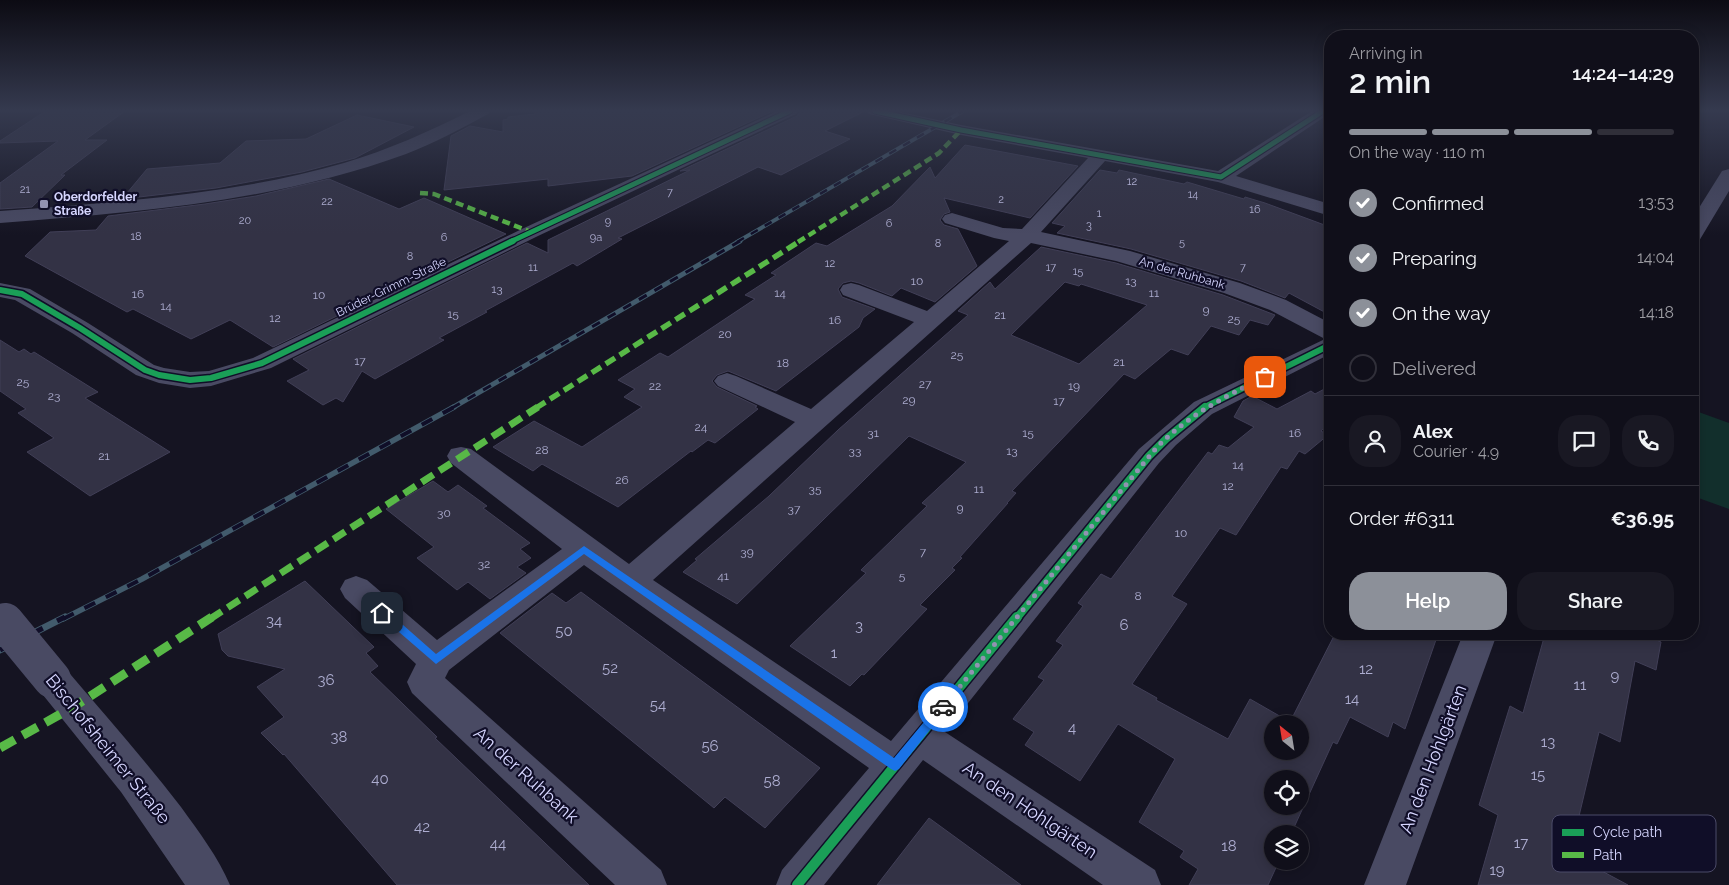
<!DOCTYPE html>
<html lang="en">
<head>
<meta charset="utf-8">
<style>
  :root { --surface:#100f1a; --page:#191823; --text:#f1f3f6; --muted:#9c9ca2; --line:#302f39; --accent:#8c9099 }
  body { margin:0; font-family:Raleway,sans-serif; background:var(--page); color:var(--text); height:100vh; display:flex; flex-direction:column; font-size:19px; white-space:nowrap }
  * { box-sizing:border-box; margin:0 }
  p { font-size:16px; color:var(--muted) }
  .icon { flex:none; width:28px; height:28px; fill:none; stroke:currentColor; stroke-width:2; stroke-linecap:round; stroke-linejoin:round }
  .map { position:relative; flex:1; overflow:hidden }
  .side { position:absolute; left:1324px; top:30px; width:375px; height:610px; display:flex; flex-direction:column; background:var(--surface); border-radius:20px; box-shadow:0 2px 12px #0003,0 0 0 1px var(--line) }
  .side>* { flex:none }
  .needle { width:32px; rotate:330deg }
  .buttons { position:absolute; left:1264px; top:715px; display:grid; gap:10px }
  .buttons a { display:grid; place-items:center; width:45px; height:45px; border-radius:50%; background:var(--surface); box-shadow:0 2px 12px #0003,0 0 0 1px var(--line); font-size:25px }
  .pin { position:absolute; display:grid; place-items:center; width:42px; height:42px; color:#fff; margin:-21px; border-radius:10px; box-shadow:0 2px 8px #0006 }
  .courier { position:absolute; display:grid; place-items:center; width:50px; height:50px; margin:-25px; border:4px solid #1a73e8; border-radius:50%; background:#fff; color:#222; box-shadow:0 1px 6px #0007 }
  .headline em { font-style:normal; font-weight:600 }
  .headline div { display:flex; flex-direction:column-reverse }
  .headline { display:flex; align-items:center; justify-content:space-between; height:85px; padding:0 25px }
  h1 { font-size:32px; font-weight:600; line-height:38px }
  .bar { display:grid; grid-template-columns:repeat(4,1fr); gap:8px 5px; align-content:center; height:60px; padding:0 25px }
  .bar i { height:6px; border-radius:4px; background:var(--line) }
  .bar .current { background:var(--accent) }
  .bar p { grid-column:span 4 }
  .line { display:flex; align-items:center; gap:12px; padding:0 25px; border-top:1px solid var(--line) }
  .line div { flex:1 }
  .round { display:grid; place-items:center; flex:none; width:52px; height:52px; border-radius:20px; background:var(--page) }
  ol { padding:0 25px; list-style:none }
  li { display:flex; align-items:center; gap:15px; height:55px }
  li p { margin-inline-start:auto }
  li .icon { padding:5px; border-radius:50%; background:var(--accent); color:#fff; stroke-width:4 }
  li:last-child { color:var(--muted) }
  li i { width:28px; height:28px; border:2px solid var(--line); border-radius:50% }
  .button { display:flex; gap:10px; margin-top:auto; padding:10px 25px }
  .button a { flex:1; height:58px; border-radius:20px; background:var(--accent); color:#fff; font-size:20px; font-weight:600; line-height:58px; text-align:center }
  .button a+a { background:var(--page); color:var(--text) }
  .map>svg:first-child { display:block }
</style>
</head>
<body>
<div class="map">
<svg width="1729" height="885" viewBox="0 0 1729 885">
  <rect width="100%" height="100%" fill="#151422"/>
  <path fill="#122f2c" d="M 1693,410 L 1729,423 L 1729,509 L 1693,496 Z"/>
  <path fill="#333245" stroke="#413f57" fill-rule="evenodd" d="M 125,111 L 85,140 L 107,140 L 61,175 L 65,175 L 32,207 L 0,209 L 0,183 L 58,141 L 0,143 L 0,141 L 44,112 Z
    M 535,111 L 773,111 L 632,176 L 548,186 L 548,179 L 444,190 L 451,136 L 470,126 L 503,132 L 503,120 L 508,119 L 508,117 L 535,114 Z
    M 800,111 L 865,111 L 825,131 L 850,139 L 781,175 L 758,167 L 618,238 L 622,239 L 577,266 L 573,263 L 485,311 L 487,312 L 439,338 L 444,340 L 375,379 L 362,371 L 343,402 L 336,398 L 323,405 L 287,381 L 309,370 L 293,359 L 527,243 L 548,253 L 548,240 L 690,170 L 680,171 L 797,116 Z
    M 357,115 L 414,127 L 355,158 L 302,172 L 216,188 L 122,199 L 147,169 L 220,163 L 246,141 L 306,139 Z
    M 965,145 L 1078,166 L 1030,218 L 944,198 L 950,212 L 944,214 L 940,220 L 944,225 L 958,229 L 977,266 L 935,302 L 901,288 L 892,296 L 859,283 L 851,281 L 843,283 L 838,289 L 842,297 L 875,309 L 863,318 L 859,327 L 776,391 L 728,371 L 717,375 L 712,381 L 717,387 L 757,406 L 755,407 L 758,409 L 715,443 L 708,440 L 692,452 L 691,451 L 618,507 L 542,464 L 533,471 L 493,447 L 534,421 L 582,447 L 642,407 L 624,397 L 635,389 L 618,380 L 660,353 L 668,357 L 755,299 L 745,295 L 776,275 L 771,273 L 816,243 L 827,246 L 892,206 L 930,167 L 935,178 Z
    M 1100,170 L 1117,173 L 1119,170 L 1184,184 L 1187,182 L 1244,199 L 1245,197 L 1265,203 L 1330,227 L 1330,315 L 1289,293 L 1285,298 L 1241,281 L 1131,249 L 1057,233 L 1065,226 L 1052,223 Z
    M 329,179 L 399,209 L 424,198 L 506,234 L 273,347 L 230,320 L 191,339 L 133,309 L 127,312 L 25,256 L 50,232 L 96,230 L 108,216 L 205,204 L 256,196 Z
    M 1041,247 L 1116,263 L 1223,295 L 1275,315 L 1268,325 L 1250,320 L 1239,335 L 1211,326 L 1188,355 L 1171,349 L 1135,379 L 1124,374 L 1012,491 L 1016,493 L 1007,503 L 1008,503 L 960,557 L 962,558 L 952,568 L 955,570 L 920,605 L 927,609 L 864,675 L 862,674 L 850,686 L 790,646 L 866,573 L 861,570 L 927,506 L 922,503 L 966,462 L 909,436 L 737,604 L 683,572 L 697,560 L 695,559 L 769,496 L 838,430 L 968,315 L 958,311 L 990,282 L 995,289 ZM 1065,282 L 1079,286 L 1081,284 L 1147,305 L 1079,364 L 1011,335 Z
    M 0,340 L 19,352 L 24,349 L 31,354 L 34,352 L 98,392 L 85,398 L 170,452 L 90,496 L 27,452 L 54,438 L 18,413 L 26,409 L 0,391 Z
    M 1330,386 L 1330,423 L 1321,431 L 1328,435 L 1305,454 L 1299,451 L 1287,469 L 1281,467 L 1236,535 L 1220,528 L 1172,596 L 1187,604 L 1132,684 L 1157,698 L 1156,700 L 1228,739 L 1250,699 L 1290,722 L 1335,634 L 1438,634 L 1405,729 L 1393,722 L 1388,737 L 1350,717 L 1337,744 L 1333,742 L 1291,834 L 1272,834 L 1272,861 L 1279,861 L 1268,885 L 1189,885 L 1198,869 L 1180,857 L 1184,851 L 1139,822 L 1175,759 L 1118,724 L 1080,781 L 1025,745 L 1034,732 L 1013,719 L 1044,680 L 1038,677 L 1063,645 L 1056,641 L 1083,606 L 1078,603 L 1101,574 L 1111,579 L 1208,452 L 1212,454 L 1219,445 L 1228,448 L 1254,427 L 1234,417 L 1243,401 L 1252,396 L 1277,409 L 1311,391 L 1315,394 ZM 1272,724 L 1300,724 L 1300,751 L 1272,751 ZM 1272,779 L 1300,779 L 1300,806 L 1272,806 Z
    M 433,481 L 448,492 L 458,485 L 487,506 L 483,508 L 530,543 L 520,549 L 531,558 L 517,567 L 526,573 L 490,599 L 468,582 L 457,590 L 417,558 L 434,547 L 386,509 Z
    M 305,581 L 374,647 L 366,653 L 378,666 L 370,672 L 437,737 L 435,738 L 589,885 L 397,885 L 284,754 L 283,755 L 261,733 L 284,717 L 257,687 L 285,669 L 228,656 L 222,650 L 218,634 Z
    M 581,592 L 820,768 L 765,828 L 725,797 L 714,808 L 500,633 L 552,593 L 566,603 Z
    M 1545,634 L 1643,634 L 1661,642 L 1656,670 L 1635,661 L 1620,742 L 1599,732 L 1570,854 L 1628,885 L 1478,885 L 1498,815 L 1479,805 L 1510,706 L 1523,713 Z
    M 929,818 L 1021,885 L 877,885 Z"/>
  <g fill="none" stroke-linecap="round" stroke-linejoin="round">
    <path fill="#494a63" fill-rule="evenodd" d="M 470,111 L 490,111 L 488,114 C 461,129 434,143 406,154 C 275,202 137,212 0,223 L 0,211 C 115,202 233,195 344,163 C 388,150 430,131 470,111 Z
      M 777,111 L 798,111 L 796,114 L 538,236 L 271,368 L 211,386 L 190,388 L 159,383 L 136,375 L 72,333 L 15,300 L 0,297 L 0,283 L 30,289 L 88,323 L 154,365 L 164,368 L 190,372 L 209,371 L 253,358 L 524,228 Z
      M 867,111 L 896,111 L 961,125 L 1218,171 L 1312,111 L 1330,111 L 1329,114 L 1236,176 L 1330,204 L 1330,216 L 1218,182 L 1105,161 L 1041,232 L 1130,251 L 1240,283 L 1286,300 L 1330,323 L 1330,354 L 1212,414 L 1176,445 L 1159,463 L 945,732 L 1155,870 L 1161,885 L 1103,885 L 923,760 L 824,885 L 776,885 L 782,870 L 869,768 L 584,565 L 449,670 L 445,678 L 661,870 L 667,885 L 615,885 L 412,693 L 407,682 L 416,664 L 345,598 L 340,589 L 345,580 L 356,576 L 367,580 L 437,640 L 562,549 L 451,463 L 447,456 L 451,449 L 461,447 L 471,449 L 629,564 L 795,422 L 718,386 L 714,381 L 718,376 L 727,373 L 736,376 L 811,409 L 914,322 L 843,295 L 840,290 L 843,285 L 851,283 L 859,285 L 927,311 L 1009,241 L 994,238 L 945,223 L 942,219 L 945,215 L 952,213 L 1003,228 L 1022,229 L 1088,158 L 961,135 L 869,114 ZM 1031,243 L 1116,261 L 1224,293 L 1270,310 L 1325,339 L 1194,402 L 1139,449 L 891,741 L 653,580 Z
      M 1729,169 L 1729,191 L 1699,241 L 1692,243 L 1692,219 L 1722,171 Z
      M 1463,634 L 1497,634 L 1406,885 L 1364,885 Z
      M 52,664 L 65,668 C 104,714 144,759 181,807 C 199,832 218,857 230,885 L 185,885 L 121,792 L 39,690 L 34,679 L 39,668 Z"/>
    <defs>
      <path id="rail-far3" d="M 737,242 L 963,111"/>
      <path id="rail-far2" d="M 452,408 L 740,241"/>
      <path id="rail-far1" d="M 63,619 L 142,579 L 454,407"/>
      <path id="rail" d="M 0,650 L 65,617"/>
    </defs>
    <use href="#rail-far3" stroke="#425b6c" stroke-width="4"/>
    <use href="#rail-far2" stroke="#425b6c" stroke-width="5"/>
    <use href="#rail-far1" stroke="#425b6c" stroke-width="5.5"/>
    <use href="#rail" stroke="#425b6c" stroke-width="7"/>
    <use href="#rail-far3" stroke="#100e28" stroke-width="2.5" stroke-dasharray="8" stroke-linecap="butt"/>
    <use href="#rail-far2" stroke="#100e28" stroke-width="3" stroke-dasharray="9" stroke-linecap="butt"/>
    <use href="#rail-far1" stroke="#100e28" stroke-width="4" stroke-dasharray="12" stroke-linecap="butt"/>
    <use href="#rail" stroke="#100e28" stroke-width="5" stroke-dasharray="16" stroke-linecap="butt"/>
    <path stroke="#494a63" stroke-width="38" d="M 5,622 L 52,679"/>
    <path stroke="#58b947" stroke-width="4.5" stroke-dasharray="8 4.5" stroke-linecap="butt" d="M 420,193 L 434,194 L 531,232
      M 798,242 L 939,153 L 961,130"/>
    <path stroke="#58b947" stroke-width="5.5" stroke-dasharray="11 5.5" stroke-linecap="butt" d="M 536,408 L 800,241"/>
    <path stroke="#58b947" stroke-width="7" stroke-dasharray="14 7" stroke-linecap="butt" d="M 210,619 L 538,407"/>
    <path stroke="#58b947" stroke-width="9" stroke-dasharray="17 9" stroke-linecap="butt" d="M 0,748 L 75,706 L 212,617"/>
    <defs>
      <path id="cycleway-far3" d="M 875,111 L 961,130 L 1221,177 L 1323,111
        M 510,242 L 790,111"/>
      <path id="cycleway-far2" d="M 0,290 L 22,294 L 80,328 L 145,370 L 159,375 L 190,380 L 211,378 L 262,363 L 513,241
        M 1203,408 L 1330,345"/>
      <path id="cycleway-far1" d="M 1016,619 L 1149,456 L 1166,439 L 1205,407"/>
      <path id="cycleway" d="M 797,885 L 1017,617"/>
    </defs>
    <use href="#cycleway-far3" stroke="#100e28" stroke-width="7"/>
    <use href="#cycleway-far2" stroke="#100e28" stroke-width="9"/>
    <use href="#cycleway-far1" stroke="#100e28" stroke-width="11"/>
    <use href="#cycleway" stroke="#100e28" stroke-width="13"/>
    <use href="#cycleway-far3" stroke="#1a9f57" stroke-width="5"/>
    <use href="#cycleway-far2" stroke="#1a9f57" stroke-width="6"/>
    <use href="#cycleway-far1" stroke="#1a9f57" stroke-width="8"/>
    <use href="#cycleway" stroke="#1a9f57" stroke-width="10"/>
  </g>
  <linearGradient id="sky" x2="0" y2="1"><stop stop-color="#0c0b13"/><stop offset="0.47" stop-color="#353a4f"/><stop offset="1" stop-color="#353a4f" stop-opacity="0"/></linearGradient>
  <rect width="1729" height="235" fill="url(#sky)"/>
  <path fill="#1a73e8" d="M 584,546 L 894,758 L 939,704 L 943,702 L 948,707 L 899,769 L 895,771 L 891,769 L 584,554 L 436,664 L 377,613 L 382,609 L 386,610 L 436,654 Z"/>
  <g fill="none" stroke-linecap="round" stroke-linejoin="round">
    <path stroke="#9292b2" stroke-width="5" stroke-dasharray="0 9" d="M 943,707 L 1157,447 C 1190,414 1224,397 1265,377"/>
  </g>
  <rect fill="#9292b2" stroke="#100e28" stroke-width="2" x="39" y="199" width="10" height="10" rx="2.5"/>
  <g text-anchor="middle" stroke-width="4.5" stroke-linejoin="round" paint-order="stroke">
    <g font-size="11" fill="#adadd0">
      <text x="1132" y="185">12</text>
      <text x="25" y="193">21</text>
      <text x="670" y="196">7</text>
      <text x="1193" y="198">14</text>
      <text x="1001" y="203">2</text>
      <text x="327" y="205">22</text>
      <text x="1255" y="213">16</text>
      <text x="1099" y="217">1</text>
      <text x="245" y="224">20</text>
      <text x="608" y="225">9</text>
      <text x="889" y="227">6</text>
      <text x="1089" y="229">3</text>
      <text x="136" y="240">18</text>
      <text x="444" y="241">6</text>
      <text x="596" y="241">9a</text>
      <text x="1182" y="246">5</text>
      <text x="938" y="247">8</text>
      <text x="410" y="260">8</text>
      <text x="830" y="267">12</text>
      <text x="533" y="271">11</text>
      <text x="1051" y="271">17</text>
      <text x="1243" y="271">7</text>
      <text x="1078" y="275">15</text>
    </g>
    <g font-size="12" font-weight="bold" fill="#d6d6ff" stroke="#100e28" text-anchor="start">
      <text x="54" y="201">Oberdorfelder<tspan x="54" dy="14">Straße</tspan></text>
    </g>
    <g font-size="12" fill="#d6d6ff" stroke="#100e28">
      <text transform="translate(1182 273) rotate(16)" y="4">An der Ruhbank</text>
      <text transform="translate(391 287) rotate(-26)" y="4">Brüder-Grimm-Straße</text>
    </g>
    <g font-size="12" fill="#adadd0">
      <text x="917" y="285">10</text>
      <text x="1131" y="285">13</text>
      <text x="497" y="293">13</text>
      <text x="780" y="297">14</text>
      <text x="1154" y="297">11</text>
      <text x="138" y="298">16</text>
      <text x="319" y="299">10</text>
      <text x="166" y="310">14</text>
      <text x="1206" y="314">9</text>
      <text x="453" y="318">15</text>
      <text x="1000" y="319">21</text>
      <text x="275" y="322">12</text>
      <text x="1234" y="323">25</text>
      <text x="835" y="324">16</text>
      <text x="725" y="338">20</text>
      <text x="957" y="359">25</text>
      <text x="360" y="365">17</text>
      <text x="1119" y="366">21</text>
      <text x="783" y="367">18</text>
      <text x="23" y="386">25</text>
      <text x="925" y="388">27</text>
      <text x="655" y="390">22</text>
      <text x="1074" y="390">19</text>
      <text x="54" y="400">23</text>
      <text x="909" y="404">29</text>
      <text x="1059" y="405">17</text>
      <text x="701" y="431">24</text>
      <text x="873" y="437">31</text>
      <text x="1028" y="437">15</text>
      <text x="1295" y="437">16</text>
      <text x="542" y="454">28</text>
      <text x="855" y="455">33</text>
      <text x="1012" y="455">13</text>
      <text x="104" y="460">21</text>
      <text x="1238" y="469">14</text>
      <text x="622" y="484">26</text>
      <text x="1228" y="490">12</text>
      <text x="815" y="493">35</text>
      <text x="979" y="493">11</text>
      <text x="960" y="512">9</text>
      <text x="794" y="513">37</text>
      <text x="444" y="517">30</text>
      <text x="1181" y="537">10</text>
      <text x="747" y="556">39</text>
      <text x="923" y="556">7</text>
      <text x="484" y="568">32</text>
      <text x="723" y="580">41</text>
      <text x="902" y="580">5</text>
      <text x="1138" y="600">8</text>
    </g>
    <g font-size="15" fill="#adadd0">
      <text x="274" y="626">34</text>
      <text x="1124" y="630">6</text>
      <text x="859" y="631">3</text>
      <text x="564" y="636">50</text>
      <text x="834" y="658">1</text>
      <text x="610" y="673">52</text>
      <text x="1366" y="674">12</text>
      <text x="1615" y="681">9</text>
      <text x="326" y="685">36</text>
      <text x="1580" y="690">11</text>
      <text x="1352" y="704">14</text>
      <text x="658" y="710">54</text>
      <text x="1072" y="733">4</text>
      <text x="339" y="742">38</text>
      <text x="1548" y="747">13</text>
      <text x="710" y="751">56</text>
      <text x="1538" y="780">15</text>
      <text x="380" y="784">40</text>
      <text x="772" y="786">58</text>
      <text x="422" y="832">42</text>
      <text x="1521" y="848">17</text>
      <text x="498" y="849">44</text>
      <text x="1229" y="851">18</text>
      <text x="1497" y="875">19</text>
    </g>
    <g font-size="18" fill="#d6d6ff" stroke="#100e28">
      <text transform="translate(108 749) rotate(51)" y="6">Bischofsheimer Straße</text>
      <text transform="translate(1433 759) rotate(-69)" y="6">An den Hohlgärten</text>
      <text transform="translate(526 775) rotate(42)" y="6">An der Ruhbank</text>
      <text transform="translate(1030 810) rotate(34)" y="6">An den Hohlgärten</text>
    </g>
  </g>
  <rect x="1552" y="815" width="164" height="57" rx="8" fill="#100e28" stroke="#4b4a68" stroke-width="1"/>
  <rect x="1562" y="829" width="22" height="7" fill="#1a9f57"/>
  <rect x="1562" y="852" width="22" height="6" fill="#58b947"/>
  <g font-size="14" fill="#d6d6ff">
    <text x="1593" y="837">Cycle path</text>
    <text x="1593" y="860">Path</text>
  </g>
</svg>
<div class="buttons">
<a><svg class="needle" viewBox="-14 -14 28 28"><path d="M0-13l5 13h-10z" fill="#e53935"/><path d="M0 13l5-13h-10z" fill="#9c9ca2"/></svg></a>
<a><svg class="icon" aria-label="locate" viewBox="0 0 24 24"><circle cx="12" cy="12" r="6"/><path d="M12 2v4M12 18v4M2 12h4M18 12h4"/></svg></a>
<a><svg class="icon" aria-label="layers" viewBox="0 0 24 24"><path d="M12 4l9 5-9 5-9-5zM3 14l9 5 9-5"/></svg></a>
</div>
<div class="pin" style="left:1265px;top:377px;background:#ea580c"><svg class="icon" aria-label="bag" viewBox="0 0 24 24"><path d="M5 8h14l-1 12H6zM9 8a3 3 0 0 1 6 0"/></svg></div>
<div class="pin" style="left:382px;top:613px;background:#1f2937"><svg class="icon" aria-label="home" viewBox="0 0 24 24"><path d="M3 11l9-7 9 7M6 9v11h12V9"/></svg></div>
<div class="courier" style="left:943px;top:707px"><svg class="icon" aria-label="car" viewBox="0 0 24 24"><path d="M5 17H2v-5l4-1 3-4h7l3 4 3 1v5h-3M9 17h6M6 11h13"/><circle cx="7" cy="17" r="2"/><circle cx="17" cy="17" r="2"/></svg></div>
<section class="side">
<div class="headline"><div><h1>2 min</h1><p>Arriving in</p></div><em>14:24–14:29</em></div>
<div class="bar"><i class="current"></i><i class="current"></i><i class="current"></i><i></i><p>On the way · 110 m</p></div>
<ol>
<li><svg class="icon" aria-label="check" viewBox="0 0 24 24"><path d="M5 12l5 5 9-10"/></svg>Confirmed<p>13:53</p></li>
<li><svg class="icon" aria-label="check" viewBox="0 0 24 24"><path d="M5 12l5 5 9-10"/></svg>Preparing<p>14:04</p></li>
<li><svg class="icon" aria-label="check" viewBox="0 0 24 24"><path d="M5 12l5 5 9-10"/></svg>On the way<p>14:18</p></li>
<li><i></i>Delivered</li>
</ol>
<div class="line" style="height:90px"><a class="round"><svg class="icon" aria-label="person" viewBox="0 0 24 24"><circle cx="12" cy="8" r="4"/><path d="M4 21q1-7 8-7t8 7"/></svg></a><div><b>Alex</b><p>Courier · 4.9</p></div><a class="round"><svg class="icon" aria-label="chat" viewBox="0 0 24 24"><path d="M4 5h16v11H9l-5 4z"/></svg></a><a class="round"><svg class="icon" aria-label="phone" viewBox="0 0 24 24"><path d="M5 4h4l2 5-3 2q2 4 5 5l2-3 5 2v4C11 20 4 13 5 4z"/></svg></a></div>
<div class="line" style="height:65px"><div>Order #6311</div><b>€36.95</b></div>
<div class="button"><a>Help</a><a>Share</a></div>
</section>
</div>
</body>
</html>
